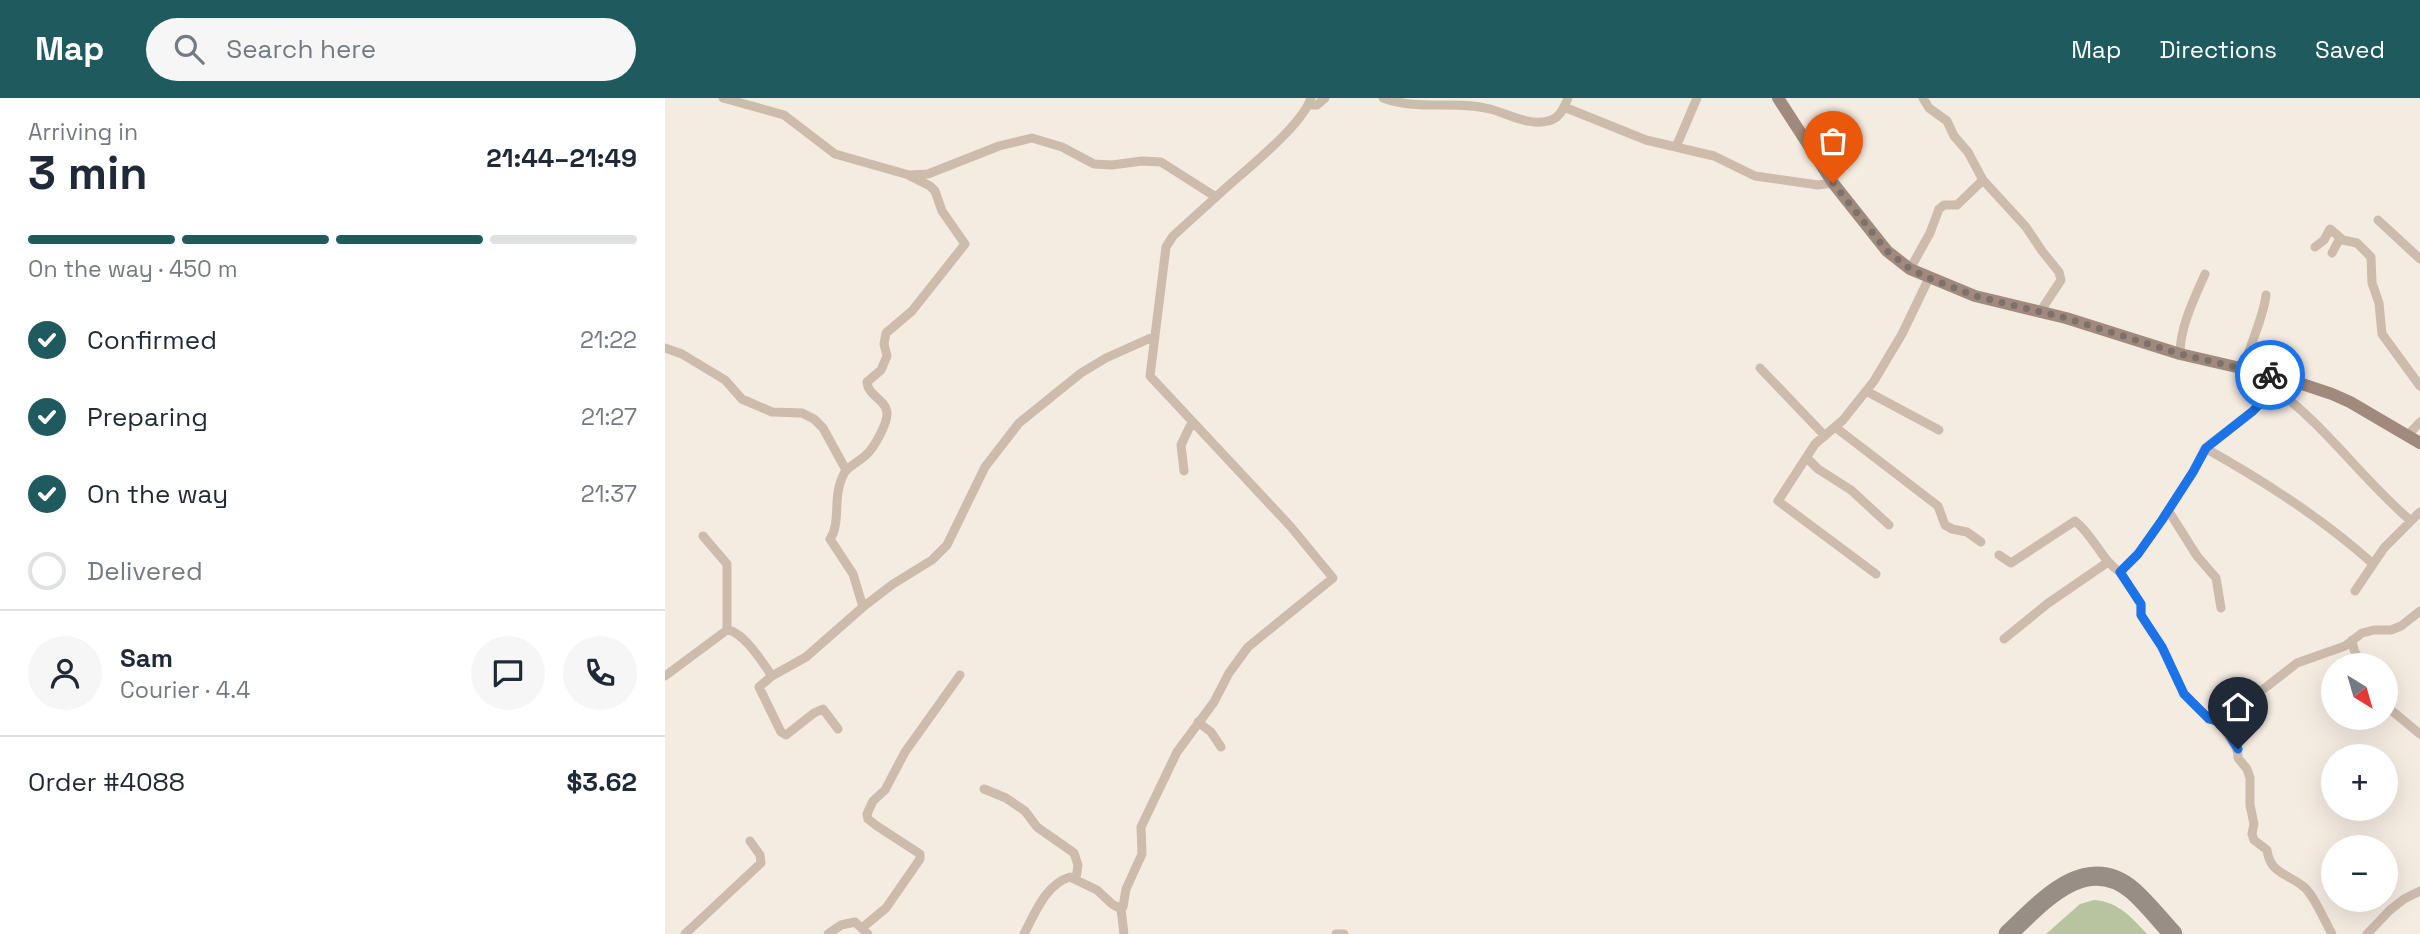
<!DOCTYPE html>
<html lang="en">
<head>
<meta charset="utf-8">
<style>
  :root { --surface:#fff; --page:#f6f6f7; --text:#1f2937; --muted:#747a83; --line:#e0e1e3; --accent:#1f5a5e }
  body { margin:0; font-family:"Space Grotesk",sans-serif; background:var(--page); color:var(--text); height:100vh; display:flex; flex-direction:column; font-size:26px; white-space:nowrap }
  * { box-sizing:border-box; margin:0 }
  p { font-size:23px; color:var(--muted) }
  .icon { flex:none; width:38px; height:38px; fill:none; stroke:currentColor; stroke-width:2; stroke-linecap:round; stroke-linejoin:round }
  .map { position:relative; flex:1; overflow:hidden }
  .details { display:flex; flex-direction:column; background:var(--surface); width:665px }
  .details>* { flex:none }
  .needle { width:46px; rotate:143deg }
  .buttons { position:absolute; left:1656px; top:555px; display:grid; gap:14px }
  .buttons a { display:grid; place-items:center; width:77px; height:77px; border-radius:50%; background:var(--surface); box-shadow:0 7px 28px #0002; font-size:35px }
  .pin { position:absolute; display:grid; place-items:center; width:60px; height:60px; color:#fff; margin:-72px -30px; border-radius:50% 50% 50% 0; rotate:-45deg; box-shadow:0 0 7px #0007 }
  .pin .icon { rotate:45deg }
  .courier { position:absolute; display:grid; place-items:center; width:70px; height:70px; margin:-35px; border:5px solid #1a73e8; border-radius:50%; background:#fff; color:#222; box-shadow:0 2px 9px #0007 }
  .head em { font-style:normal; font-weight:700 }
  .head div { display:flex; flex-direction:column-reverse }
  .head { display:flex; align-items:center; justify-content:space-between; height:119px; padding:0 28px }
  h1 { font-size:46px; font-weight:700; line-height:52px }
  .bar { display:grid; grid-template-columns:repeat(4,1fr); gap:10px 7px; align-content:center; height:84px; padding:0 28px }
  .bar i { height:9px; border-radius:5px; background:var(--line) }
  .bar .on { background:var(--accent) }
  .bar p { grid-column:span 4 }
  .line { display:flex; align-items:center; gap:18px; padding:0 28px; border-top:2px solid var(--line) }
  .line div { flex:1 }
  .round { display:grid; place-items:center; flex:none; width:74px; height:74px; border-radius:37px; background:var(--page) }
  ol { padding:0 28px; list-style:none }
  li { display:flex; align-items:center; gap:21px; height:77px }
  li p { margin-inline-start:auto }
  li .icon { padding:7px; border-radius:50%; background:var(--accent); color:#fff; stroke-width:4 }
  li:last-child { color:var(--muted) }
  li i { width:38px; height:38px; border:4px solid var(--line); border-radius:50% }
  header { display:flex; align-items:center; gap:42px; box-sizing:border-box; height:98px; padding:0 35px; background:var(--accent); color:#fff }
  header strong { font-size:33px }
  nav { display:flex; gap:38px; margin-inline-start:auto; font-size:24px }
  .search { width:490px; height:63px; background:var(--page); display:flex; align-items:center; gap:18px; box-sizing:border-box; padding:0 24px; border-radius:38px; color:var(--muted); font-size:26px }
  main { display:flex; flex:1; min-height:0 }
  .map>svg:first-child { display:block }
</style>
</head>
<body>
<header>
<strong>Map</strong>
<div class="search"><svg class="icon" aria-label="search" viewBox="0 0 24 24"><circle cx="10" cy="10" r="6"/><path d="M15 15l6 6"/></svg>Search here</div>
<nav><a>Map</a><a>Directions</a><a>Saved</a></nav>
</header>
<main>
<section class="details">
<div class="head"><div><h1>3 min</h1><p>Arriving in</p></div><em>21:44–21:49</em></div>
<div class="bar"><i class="on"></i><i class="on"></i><i class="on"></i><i></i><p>On the way · 450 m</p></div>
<ol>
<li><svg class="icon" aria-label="check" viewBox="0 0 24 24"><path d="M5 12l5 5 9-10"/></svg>Confirmed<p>21:22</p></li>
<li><svg class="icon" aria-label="check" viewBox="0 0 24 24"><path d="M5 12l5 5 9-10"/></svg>Preparing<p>21:27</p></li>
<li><svg class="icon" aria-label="check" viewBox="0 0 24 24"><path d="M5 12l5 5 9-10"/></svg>On the way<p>21:37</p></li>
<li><i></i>Delivered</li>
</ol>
<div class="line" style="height:126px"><a class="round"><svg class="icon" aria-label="person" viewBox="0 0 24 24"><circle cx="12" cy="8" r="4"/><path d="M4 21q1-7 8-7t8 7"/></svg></a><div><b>Sam</b><p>Courier · 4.4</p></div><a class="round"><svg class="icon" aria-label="chat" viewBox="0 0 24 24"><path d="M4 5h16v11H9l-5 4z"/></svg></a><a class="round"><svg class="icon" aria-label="phone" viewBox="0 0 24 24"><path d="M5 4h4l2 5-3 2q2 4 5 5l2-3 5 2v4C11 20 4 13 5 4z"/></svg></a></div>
<div class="line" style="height:91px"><div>Order #4088</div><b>$3.62</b></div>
</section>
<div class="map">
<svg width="1755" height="836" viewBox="0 0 1755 836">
  <rect width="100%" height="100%" fill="#f4ebe1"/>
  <path fill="#b8c4a0" d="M 1429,802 C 1454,804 1466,819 1482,836 L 1381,836 L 1415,806 Z"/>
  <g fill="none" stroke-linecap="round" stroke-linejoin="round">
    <path stroke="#988e86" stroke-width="19" d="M 1343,836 C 1376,805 1420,753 1467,792 C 1482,805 1495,822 1508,836"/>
    <path stroke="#cdbbac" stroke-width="9" d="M 58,0 L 119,17 L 170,56 L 244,77 L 263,76 L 334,48 L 367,40 L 397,49 L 429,66 L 447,67 L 477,63 L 496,64 L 551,99 C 575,76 636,30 646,0
      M 718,0 C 753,13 790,2 825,11 C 843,16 864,28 883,23 C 895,21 899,9 903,0
      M 643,7 L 652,7 L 660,0
      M 899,9 L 981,42 L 1049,58 L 1090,78 L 1153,87 L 1168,85
      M 1011,49 L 1032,0
      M 1318,82 L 1361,129 L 1377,153 L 1394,174 L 1396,182 L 1375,214
      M 1713,122 L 1755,161
      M 1650,149 L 1659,142 L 1665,131 L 1678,142 L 1692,145 L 1706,159 L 1707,185 L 1714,205 L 1717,236 L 1755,288
      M 1667,155 L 1675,140
      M 1245,171 L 1265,135 L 1274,111 L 1279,107 L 1292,107 L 1318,82 L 1303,54 L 1289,38 L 1282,23 L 1264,10 L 1258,0
      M 0,250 L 17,256 L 60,282 L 77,301 L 107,314 L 137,315 L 149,321 L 158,330 L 181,372
      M 1515,256 C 1515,229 1529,201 1540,176
      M 1095,270 L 1160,338
      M 1579,271 C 1584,247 1599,219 1601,197
      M 1608,289 C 1660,327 1697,381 1746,423
      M 1201,293 L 1274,332
      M 1170,329 L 1273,408 L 1280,427 L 1287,431 L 1302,434 L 1316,444
      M 1743,337 L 1755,324
      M 1540,350 C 1599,383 1657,420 1707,465
      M 1142,360 L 1153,371 L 1186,392 L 1224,427
      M 519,373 L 516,347 L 527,324
      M 1503,412 L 1532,458 L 1551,480 L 1556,510
      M 1334,457 L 1346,465 L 1410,423 C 1429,438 1437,463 1455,474 L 1473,456 L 1497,422 L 1528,374 L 1540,350 L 1588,313 L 1603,297 L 1613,279
      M 1455,474 L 1476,506 L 1476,517 L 1497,549 L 1519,596 L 1544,621 L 1560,625
      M 1211,476 L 1113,403 L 1150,346 L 1178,322 L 1209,283 L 1237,236 L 1264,180
      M 1690,493 L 1719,450 L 1755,414
      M 198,509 L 228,486 L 267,462 L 282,447 L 320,369 L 354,325 L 416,275 L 441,260 L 490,238
      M 62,532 C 78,533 98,565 107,578 L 94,589 L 116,634 L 121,637 L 149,615 L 158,611 L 173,631
      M 1339,541 L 1382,506 L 1443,464
      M 1687,542 L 1689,552 L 1697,567
      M 0,578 L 62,532 L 62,466 L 38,438
      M 107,578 L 141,559 L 198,509 L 188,476 L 165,441 C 177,424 166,397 180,374 C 185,367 195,363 201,357 C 209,350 223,325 222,314 C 220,301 203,298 202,284 L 216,272 L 222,258 L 219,246 L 221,235 L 247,213 L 300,146 L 277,113 L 270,93 L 265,88 L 245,78
      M 1720,607 L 1755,636
      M 533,624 L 546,634 L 556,649
      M 319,691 L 341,700 L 360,713 L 372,729 L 409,755 L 413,767 L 411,781
      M 456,811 L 459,836
      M 197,830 L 221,810 L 255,761 L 255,756 L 212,728 L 203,721 L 202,716 L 208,703 L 220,692 L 240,654 L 295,577
      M 20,836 L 96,765 L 95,757 L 85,743
      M 163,836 L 176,827 L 190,824 L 203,836
      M 359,836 C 370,815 381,786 405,779 L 432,792 L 447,806 L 456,811 L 458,809 L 461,791 L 477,756 L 476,729 L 512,654 L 549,604 L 564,575 L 583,549 L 668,480 L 626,429 L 485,278 L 501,149 L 508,138 L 551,99
      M 671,836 L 679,836
      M 1667,836 C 1660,824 1649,797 1639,789 C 1624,776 1605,776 1602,752 L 1589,742 L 1587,736 L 1589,726 L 1585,707 L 1585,680 L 1582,671 L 1573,660 C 1573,647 1567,645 1561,634 C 1559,630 1560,622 1560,617 L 1573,604 L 1591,597 L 1632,565 L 1680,548 L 1697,535 L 1709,532 L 1726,532 L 1736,528 L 1755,513
      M 1702,836 L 1725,812 L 1739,801 L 1755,793"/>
    <path stroke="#a18a7d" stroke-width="12" d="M 1113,0 L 1168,85 L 1222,153 L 1245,171 L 1310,198 L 1401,220 L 1515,256 L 1619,280 L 1667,296 L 1685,304 L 1755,345"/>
  </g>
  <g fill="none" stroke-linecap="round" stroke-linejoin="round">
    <path stroke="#7c716b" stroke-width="7" stroke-dasharray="0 12.6" d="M 1168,85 L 1222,153 L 1245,171 L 1264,180 L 1310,198 L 1401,220 L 1515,256 L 1605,277"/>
    <path stroke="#1a73e8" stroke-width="9" d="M 1573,651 C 1568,642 1562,636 1560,625 L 1544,621 L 1519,596 L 1497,549 L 1476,517 L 1476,506 L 1455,474 L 1473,456 L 1497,422 L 1528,374 L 1541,350 L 1588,313 L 1603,297 L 1613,279 L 1605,277"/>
  </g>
</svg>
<div class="buttons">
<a><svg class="needle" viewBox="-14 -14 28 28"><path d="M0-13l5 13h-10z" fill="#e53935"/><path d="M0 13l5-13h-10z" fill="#747a83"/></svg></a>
<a>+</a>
<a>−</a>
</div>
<div class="pin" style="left:1168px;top:85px;background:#ea580c"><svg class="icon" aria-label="bag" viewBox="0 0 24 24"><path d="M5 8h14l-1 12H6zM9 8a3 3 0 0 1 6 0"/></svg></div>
<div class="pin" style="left:1573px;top:651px;background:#1f2937"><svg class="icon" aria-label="home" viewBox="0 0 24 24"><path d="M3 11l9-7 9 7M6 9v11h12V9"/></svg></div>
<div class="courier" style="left:1605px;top:277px"><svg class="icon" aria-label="bike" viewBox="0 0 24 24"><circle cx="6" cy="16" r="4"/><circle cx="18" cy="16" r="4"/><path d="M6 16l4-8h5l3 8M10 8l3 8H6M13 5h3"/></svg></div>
</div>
</main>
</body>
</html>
